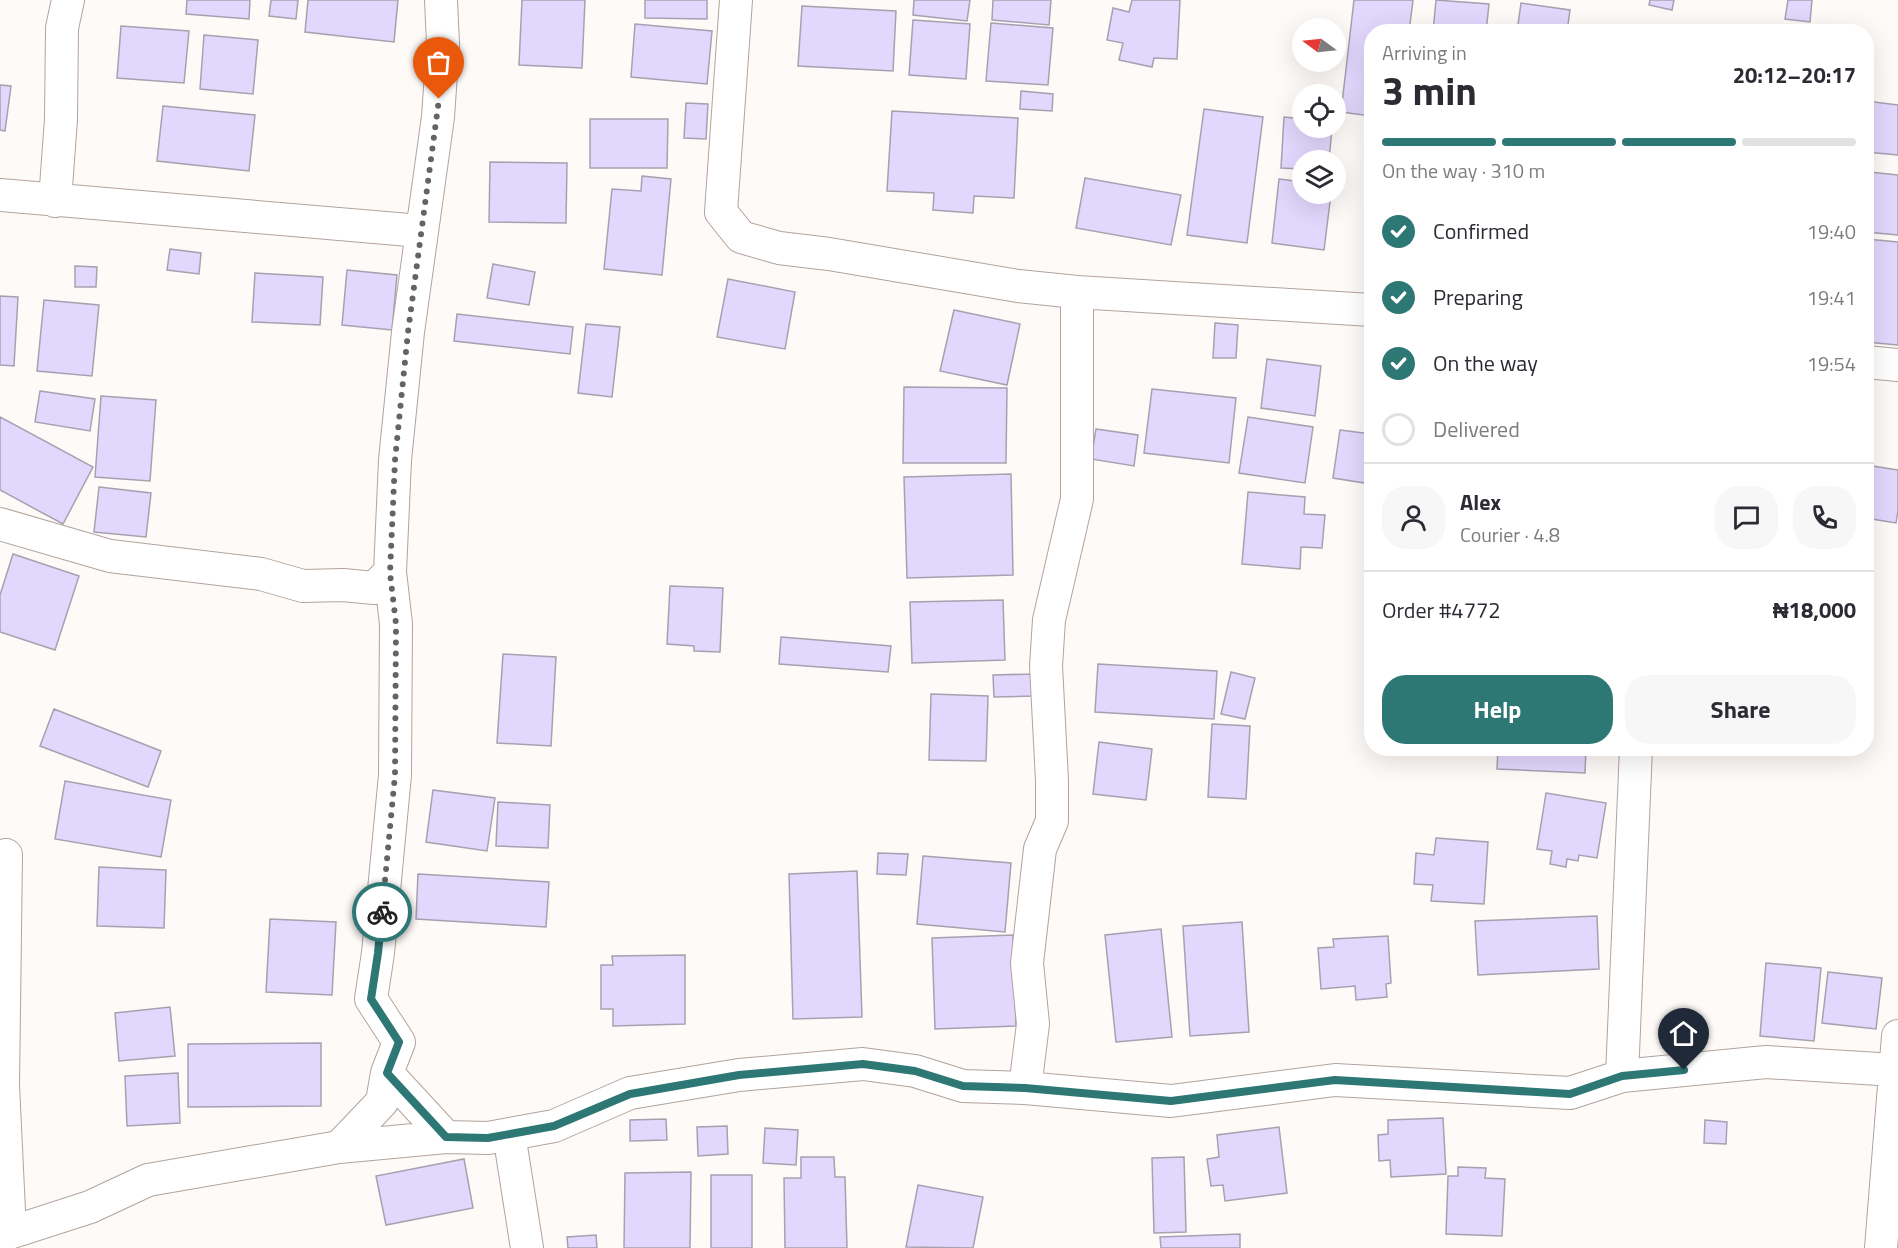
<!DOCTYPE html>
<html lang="en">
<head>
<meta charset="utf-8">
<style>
  :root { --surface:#fff; --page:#f7f7f7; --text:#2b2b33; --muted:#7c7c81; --line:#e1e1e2; --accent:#2d7775 }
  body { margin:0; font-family:"Titillium Web",sans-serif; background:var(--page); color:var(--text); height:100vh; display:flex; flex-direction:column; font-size:22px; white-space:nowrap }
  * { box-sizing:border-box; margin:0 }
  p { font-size:20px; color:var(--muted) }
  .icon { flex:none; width:33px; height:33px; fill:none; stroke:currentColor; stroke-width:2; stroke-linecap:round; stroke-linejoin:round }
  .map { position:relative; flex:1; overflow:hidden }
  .drawer { position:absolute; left:1364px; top:24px; width:510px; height:732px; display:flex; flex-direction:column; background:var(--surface); border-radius:24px; box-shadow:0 6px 24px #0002 }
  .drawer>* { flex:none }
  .needle { width:39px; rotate:285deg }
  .fabs { position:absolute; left:1292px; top:18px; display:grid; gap:12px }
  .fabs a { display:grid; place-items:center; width:54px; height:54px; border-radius:50%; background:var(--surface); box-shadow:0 6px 24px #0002; font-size:30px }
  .pin { position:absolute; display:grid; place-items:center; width:51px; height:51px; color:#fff; margin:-62px -26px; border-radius:50% 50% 50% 0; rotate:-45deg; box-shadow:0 0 6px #0007 }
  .pin .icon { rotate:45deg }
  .courier { position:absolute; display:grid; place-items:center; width:60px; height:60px; margin:-30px; border:4px solid #2d7775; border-radius:50%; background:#fff; color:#222; box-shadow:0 2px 8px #0007 }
  .summary em { font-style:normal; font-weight:700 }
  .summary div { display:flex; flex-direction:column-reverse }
  .summary { display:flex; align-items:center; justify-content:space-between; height:102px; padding:0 18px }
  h1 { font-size:39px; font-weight:700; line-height:45px }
  .bar { display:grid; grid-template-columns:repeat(4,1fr); gap:9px 6px; align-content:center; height:72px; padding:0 18px }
  .bar i { height:8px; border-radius:4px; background:var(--line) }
  .bar .active { background:var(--accent) }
  .bar p { grid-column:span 4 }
  .line { display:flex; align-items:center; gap:15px; padding:0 18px; border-top:2px solid var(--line) }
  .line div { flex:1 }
  .round { display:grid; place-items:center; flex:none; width:63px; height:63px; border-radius:24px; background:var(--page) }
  ol { padding:0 18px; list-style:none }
  li { display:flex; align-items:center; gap:18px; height:66px }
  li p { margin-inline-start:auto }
  li .icon { padding:6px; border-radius:50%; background:var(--accent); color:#fff; stroke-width:4 }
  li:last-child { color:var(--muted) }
  li i { width:33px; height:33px; border:3px solid var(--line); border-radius:50% }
  .primary-button { display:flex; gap:12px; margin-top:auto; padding:12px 18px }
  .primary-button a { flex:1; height:69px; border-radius:24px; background:var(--accent); color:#fff; font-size:24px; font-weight:700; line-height:69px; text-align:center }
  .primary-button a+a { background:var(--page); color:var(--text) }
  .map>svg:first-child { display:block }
</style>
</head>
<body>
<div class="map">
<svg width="1898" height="1248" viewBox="0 0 1898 1248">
  <rect width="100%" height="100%" fill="#fdfaf8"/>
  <path fill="#e2d7fd" stroke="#a5a2af" stroke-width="1.5" d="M 187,0 L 250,0 L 249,19 L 186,14 Z
    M 271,0 L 298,0 L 296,19 L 269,16 Z
    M 308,0 L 398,0 L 394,42 L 305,32 Z
    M 522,0 L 585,0 L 582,68 L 519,65 Z
    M 645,0 L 707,0 L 707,19 L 645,18 Z
    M 914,0 L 970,0 L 967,21 L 913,15 Z
    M 993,0 L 1051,0 L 1049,25 L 992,20 Z
    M 1132,0 L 1180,0 L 1177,59 L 1154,58 L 1152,67 L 1119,60 L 1123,43 L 1107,40 L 1113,8 L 1129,12 Z
    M 1354,0 L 1413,0 L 1409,32 L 1371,32 L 1371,116 L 1341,112 Z
    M 1436,0 L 1489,4 L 1486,32 L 1433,32 Z
    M 1650,0 L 1674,0 L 1672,10 L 1649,5 Z
    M 1788,0 L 1812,0 L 1810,22 L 1785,19 Z
    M 1521,3 L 1570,10 L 1567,32 L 1517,32 Z
    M 802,6 L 896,11 L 893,71 L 798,66 Z
    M 913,20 L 970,24 L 966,79 L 909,75 Z
    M 991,23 L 1053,28 L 1048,85 L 986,81 Z
    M 635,24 L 712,31 L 707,84 L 631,77 Z
    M 121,26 L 189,31 L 184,83 L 117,78 Z
    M 204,35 L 258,40 L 253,94 L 200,89 Z
    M 0,85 L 11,86 L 5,131 L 0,130 Z
    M 1021,91 L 1053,94 L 1052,111 L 1020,109 Z
    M 1866,101 L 1898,105 L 1898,155 L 1866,152 Z
    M 686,103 L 708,104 L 706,139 L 684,138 Z
    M 163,106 L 255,115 L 249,171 L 157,161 Z
    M 1204,109 L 1263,117 L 1247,243 L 1187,235 Z
    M 892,111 L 1018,118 L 1014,198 L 974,196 L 973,213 L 933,210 L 934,193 L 887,191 Z
    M 1284,117 L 1302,119 L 1302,128 L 1332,128 L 1329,160 L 1302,160 L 1302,169 L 1281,168 Z
    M 590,119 L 668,119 L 667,168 L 590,168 Z
    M 490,162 L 567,163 L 566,223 L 489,222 Z
    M 1869,172 L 1898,175 L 1898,235 L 1866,232 L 1866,201 Z
    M 642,176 L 671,179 L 662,275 L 604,269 L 612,189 L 641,191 Z
    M 1085,178 L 1181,195 L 1171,245 L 1076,228 Z
    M 1279,179 L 1302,182 L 1302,194 L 1331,194 L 1324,250 L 1272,243 Z
    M 1866,239 L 1898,242 L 1898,345 L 1866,342 Z
    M 170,249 L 201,253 L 199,274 L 167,270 Z
    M 493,264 L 535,272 L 529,305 L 487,298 Z
    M 75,266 L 97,267 L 96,287 L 75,287 Z
    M 347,270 L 397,275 L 392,330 L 342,325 Z
    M 255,273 L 323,277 L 320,325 L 252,322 Z
    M 728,279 L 795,292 L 785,349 L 717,337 Z
    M 0,296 L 18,297 L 14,366 L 0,365 Z
    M 44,300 L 99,305 L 92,376 L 37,371 Z
    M 954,310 L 1020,324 L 1007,385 L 940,371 Z
    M 457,314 L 573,327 L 570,354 L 454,341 Z
    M 1215,323 L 1238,325 L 1236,358 L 1213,358 Z
    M 586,324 L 620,327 L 612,397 L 578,393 Z
    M 1267,359 L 1321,366 L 1315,416 L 1261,408 Z
    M 904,387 L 1007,388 L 1006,463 L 903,463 Z
    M 1152,389 L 1236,398 L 1229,463 L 1144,453 Z
    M 40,391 L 95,399 L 90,431 L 35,422 Z
    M 101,396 L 156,400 L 150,481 L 95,477 Z
    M 0,417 L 93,467 L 63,524 L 0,490 Z
    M 1248,417 L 1313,427 L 1305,483 L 1239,473 Z
    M 1096,429 L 1138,435 L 1134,466 L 1091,459 Z
    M 1340,430 L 1371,434 L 1371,484 L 1333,478 Z
    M 1866,465 L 1898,470 L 1898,510 L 1896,523 L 1866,518 Z
    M 1011,474 L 1013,575 L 907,578 L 904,477 Z
    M 99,487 L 151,493 L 146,537 L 94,532 Z
    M 1248,492 L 1305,497 L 1304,514 L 1325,515 L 1322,548 L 1301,547 L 1300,569 L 1242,564 Z
    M 13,554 L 79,576 L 55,650 L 0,632 L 0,595 Z
    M 670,586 L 723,588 L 720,652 L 694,651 L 694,646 L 667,644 Z
    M 1003,600 L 1005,660 L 912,663 L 910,602 Z
    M 781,637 L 891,646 L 888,672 L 779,664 Z
    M 503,654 L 556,657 L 551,746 L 497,743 Z
    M 1098,664 L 1217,671 L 1214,719 L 1095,712 Z
    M 1231,672 L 1255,678 L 1245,719 L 1221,714 Z
    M 1033,674 L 1034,696 L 994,697 L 993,675 Z
    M 931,694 L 988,696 L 986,761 L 929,760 Z
    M 54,709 L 161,751 L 148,787 L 40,746 Z
    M 1212,724 L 1250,726 L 1246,799 L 1208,797 Z
    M 1099,742 L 1152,749 L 1146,800 L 1093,794 Z
    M 1498,748 L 1586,748 L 1585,773 L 1497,769 Z
    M 65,781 L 171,800 L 161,857 L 55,839 Z
    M 433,790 L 495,798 L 487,851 L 426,842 Z
    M 1546,793 L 1606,803 L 1597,858 L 1579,855 L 1578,861 L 1567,859 L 1566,867 L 1550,864 L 1552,851 L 1537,849 Z
    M 498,802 L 550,805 L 548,848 L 496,846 Z
    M 1436,838 L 1488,842 L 1484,904 L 1431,901 L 1433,885 L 1414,884 L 1416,853 L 1434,855 Z
    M 878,853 L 908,854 L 906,875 L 877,874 Z
    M 923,856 L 1011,863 L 1005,932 L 917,924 Z
    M 99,867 L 166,870 L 164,928 L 97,926 Z
    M 857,871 L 862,1017 L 793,1019 L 789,874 Z
    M 418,874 L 549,882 L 546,927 L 416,919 Z
    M 1597,916 L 1599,969 L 1478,975 L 1475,921 Z
    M 270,919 L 336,922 L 332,995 L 266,992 Z
    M 1242,922 L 1249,1032 L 1190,1036 L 1183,926 Z
    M 1161,929 L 1172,1037 L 1116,1042 L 1105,935 Z
    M 1013,935 L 1016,1026 L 935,1029 L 932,938 Z
    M 1388,936 L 1391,983 L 1386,984 L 1387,997 L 1356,1000 L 1355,986 L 1321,989 L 1318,948 L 1334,947 L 1333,939 Z
    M 685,955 L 685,1024 L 613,1026 L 613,1009 L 601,1009 L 601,965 L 613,965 L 612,956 Z
    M 1766,963 L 1821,968 L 1814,1041 L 1760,1036 Z
    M 1828,972 L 1882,978 L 1876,1029 L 1822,1023 Z
    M 170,1007 L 175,1056 L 119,1061 L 115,1013 Z
    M 321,1043 L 321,1106 L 188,1107 L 188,1044 Z
    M 178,1073 L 180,1123 L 127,1126 L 125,1076 Z
    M 1443,1118 L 1446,1174 L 1391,1177 L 1390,1160 L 1379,1161 L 1378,1135 L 1388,1134 L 1388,1120 Z
    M 666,1119 L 667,1140 L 630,1141 L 630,1120 Z
    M 1705,1120 L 1727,1122 L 1726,1144 L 1704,1143 Z
    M 727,1126 L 728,1154 L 698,1156 L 697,1127 Z
    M 1279,1127 L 1287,1193 L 1225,1201 L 1223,1185 L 1211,1186 L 1207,1159 L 1219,1157 L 1217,1135 Z
    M 765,1128 L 798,1130 L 796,1165 L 763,1163 Z
    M 801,1157 L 834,1157 L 835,1177 L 845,1177 L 847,1248 L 785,1248 L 784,1178 L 801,1178 Z
    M 1184,1157 L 1186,1232 L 1154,1233 L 1152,1158 Z
    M 464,1159 L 473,1208 L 386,1225 L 376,1176 Z
    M 1458,1167 L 1486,1168 L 1485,1178 L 1505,1179 L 1502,1236 L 1446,1234 L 1448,1176 L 1458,1176 Z
    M 691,1172 L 690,1248 L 624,1248 L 625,1173 Z
    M 711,1175 L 752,1175 L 752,1248 L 711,1248 Z
    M 918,1185 L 983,1197 L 973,1248 L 906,1247 Z
    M 1240,1234 L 1240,1248 L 1161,1248 L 1160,1237 Z
    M 596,1235 L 597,1248 L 568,1248 L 567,1237 Z"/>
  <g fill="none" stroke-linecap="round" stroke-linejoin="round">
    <defs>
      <path id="street" d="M 736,0 L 721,212 L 741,237 L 779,248 L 829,254 L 1018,286 L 1077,292 L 1371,310
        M 0,195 L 421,231
        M 55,201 L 61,119 L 62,28 L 68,0
        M 1866,362 L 1898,365
        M 0,524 L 110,556 L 261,574 L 303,586 L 343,585 L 374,588 L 390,572
        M 6,855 L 3,1085 L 10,1232
        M 387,1073 L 446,1137
        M 1622,1076 L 1636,748
        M 1025,1088 L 1033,1024 L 1027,963 L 1040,849 L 1052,821 L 1052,780 L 1046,666 L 1049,620 L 1077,499 L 1077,292
        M 509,1134 L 527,1248
        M 339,1147 L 382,1102 L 387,1073 L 399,1042 L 371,999 L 378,953 L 395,775 L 396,624 L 390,572 L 395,460 L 408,332 L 438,117 L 443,44 L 441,0
        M 0,1236 L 90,1207 L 148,1180 L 339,1147 L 446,1137 L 488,1138 L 554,1126 L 630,1093 L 739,1075 L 863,1064 L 915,1071 L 963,1086 L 1025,1088 L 1171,1101 L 1335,1080 L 1570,1093 L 1622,1076 L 1766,1062 L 1895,1070
        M 1881,1248 L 1898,1036"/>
    </defs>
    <use href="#street" stroke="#b2a39d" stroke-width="34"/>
    <use href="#street" stroke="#fff" stroke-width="32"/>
  </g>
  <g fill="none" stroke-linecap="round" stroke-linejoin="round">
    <path stroke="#686361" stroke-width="6" stroke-dasharray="0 10.8" d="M 382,912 L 395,775 L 396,624 L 390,573 L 395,460 L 408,332 L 439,99"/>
    <path stroke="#2d7775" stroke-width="8" d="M 382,912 L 378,953 L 371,999 L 399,1042 L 387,1073 L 446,1137 L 488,1138 L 554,1126 L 630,1094 L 739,1075 L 863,1064 L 915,1071 L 963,1086 L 1025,1088 L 1171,1101 L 1335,1080 L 1570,1094 L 1622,1076 L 1684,1070"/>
  </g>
</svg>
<div class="fabs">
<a><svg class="needle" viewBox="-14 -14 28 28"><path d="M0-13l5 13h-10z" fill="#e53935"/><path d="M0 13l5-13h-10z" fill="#7c7c81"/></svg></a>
<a><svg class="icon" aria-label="locate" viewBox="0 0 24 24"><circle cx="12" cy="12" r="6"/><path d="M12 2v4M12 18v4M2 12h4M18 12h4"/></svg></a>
<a><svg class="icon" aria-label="layers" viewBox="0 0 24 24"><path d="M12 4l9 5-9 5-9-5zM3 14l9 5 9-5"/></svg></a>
</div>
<div class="pin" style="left:439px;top:99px;background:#ea580c"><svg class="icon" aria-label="bag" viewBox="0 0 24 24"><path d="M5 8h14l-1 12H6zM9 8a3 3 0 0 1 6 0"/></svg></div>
<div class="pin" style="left:1684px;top:1070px;background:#1f2937"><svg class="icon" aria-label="home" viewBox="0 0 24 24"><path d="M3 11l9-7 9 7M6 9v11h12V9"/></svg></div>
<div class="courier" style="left:382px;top:912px"><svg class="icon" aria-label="bike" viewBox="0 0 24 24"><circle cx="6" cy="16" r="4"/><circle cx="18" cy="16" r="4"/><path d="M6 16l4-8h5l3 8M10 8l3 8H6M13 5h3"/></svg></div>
<section class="drawer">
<div class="summary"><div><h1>3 min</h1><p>Arriving in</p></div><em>20:12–20:17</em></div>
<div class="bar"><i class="active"></i><i class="active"></i><i class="active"></i><i></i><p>On the way · 310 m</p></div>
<ol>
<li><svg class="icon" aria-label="check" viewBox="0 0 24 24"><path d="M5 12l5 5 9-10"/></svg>Confirmed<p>19:40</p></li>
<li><svg class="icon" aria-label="check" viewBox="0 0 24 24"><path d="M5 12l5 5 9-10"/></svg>Preparing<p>19:41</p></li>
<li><svg class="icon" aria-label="check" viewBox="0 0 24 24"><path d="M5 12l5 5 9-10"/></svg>On the way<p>19:54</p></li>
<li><i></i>Delivered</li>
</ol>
<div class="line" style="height:108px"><a class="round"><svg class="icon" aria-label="person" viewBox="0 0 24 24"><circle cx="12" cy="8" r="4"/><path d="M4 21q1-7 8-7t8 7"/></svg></a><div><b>Alex</b><p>Courier · 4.8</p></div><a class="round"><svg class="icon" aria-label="chat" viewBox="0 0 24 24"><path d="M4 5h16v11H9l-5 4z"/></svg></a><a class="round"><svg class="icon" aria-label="phone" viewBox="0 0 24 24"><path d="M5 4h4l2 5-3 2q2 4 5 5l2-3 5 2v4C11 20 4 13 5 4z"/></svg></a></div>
<div class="line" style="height:78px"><div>Order #4772</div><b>₦18,000</b></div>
<div class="primary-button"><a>Help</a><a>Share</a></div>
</section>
</div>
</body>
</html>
